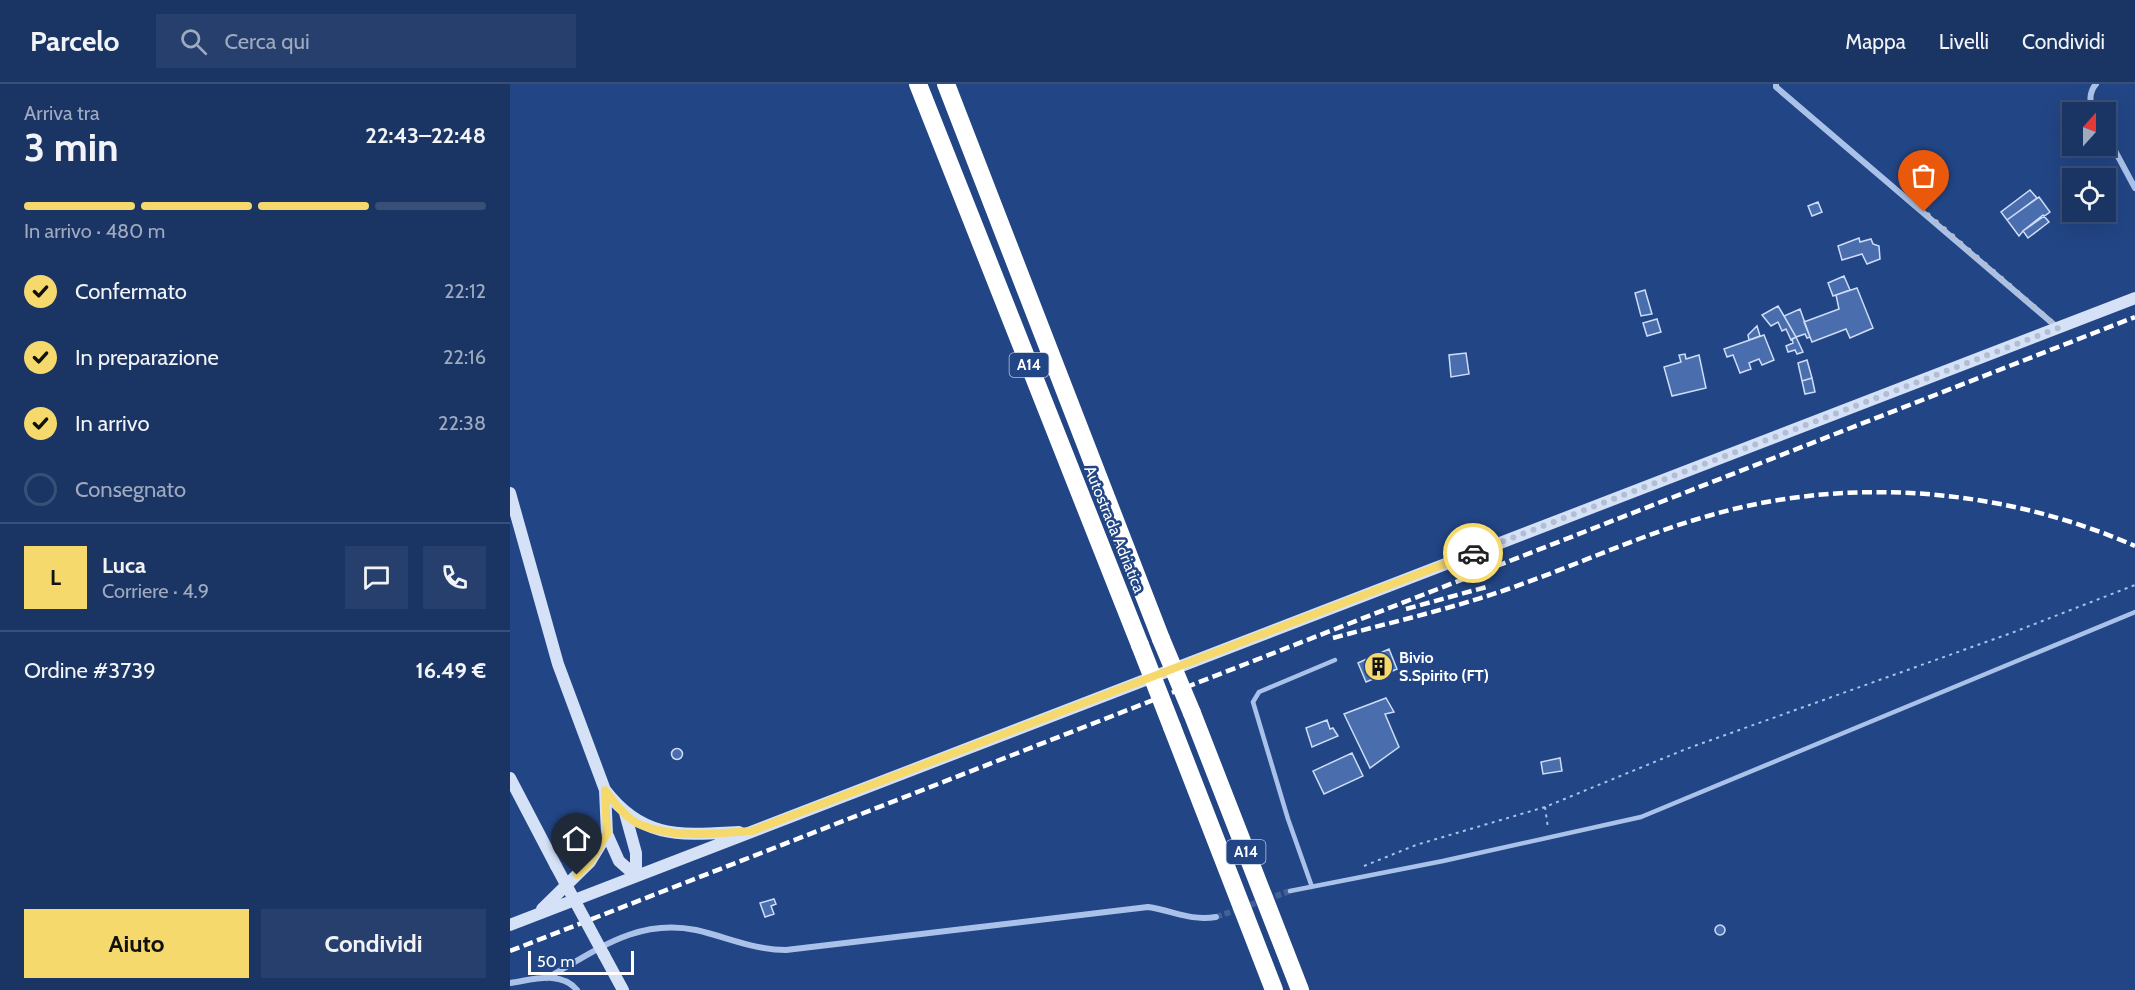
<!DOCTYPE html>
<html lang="it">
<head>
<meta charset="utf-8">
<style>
  :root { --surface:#1a3464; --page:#273f6d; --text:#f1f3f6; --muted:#9faabf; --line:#384f78; --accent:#f5d96c }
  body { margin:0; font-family:Cabin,sans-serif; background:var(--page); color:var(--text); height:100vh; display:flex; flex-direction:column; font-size:22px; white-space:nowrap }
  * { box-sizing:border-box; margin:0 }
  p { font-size:20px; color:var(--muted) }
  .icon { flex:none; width:33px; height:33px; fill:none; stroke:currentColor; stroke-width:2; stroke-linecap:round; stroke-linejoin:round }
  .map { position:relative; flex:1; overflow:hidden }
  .sheet { display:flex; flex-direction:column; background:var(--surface); width:510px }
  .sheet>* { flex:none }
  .needle { width:39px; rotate:21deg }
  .fabs { position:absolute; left:1552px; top:18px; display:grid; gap:12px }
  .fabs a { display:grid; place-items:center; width:54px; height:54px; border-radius:0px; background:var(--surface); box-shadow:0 6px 24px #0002,0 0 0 2px var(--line); font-size:30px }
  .scale { position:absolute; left:18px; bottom:15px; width:106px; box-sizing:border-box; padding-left:6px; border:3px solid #fff; border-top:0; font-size:16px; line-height:21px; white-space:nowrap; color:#fff; -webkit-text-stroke:4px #224585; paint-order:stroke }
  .pin { position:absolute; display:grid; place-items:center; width:51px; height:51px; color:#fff; margin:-62px -26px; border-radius:50% 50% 50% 0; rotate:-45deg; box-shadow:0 0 6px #0007 }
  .pin .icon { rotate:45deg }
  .courier { position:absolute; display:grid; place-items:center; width:60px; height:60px; margin:-30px; border:4px solid #f5d96c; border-radius:50%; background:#fff; color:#222; box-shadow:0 2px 8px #0007 }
  .head em { font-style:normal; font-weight:800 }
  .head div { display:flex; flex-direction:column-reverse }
  .head { display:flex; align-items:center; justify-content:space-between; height:102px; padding:0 24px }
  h1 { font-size:39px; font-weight:800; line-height:45px }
  .bar { display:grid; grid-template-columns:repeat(4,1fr); gap:9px 6px; align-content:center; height:72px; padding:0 24px }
  .bar i { height:8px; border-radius:4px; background:var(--line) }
  .bar .active { background:var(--accent) }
  .bar p { grid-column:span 4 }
  .line { display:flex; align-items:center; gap:15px; padding:0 24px; border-top:2px solid var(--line) }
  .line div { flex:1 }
  .round { display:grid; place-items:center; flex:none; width:63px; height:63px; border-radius:0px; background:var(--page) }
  ol { padding:0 24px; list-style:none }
  li { display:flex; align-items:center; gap:18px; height:66px }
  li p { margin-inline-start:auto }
  li .icon { padding:6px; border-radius:50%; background:var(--accent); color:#111; stroke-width:4 }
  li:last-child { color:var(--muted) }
  li i { width:33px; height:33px; border:3px solid var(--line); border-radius:50% }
  .primary-button { display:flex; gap:12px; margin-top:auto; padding:12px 24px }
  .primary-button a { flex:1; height:69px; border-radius:0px; background:var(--accent); color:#111; font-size:24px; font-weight:800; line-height:69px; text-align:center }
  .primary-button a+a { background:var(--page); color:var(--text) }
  header { display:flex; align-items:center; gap:36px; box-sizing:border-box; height:84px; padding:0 30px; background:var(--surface); border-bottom:2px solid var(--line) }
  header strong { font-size:28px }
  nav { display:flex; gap:33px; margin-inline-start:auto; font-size:21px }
  .search { width:420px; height:54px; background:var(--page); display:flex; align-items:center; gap:15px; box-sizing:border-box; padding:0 21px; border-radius:0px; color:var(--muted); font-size:22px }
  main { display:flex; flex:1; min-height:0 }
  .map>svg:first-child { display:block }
</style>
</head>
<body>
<header>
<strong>Parcelo</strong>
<div class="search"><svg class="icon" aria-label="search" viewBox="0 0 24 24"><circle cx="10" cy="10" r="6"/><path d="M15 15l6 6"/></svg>Cerca qui</div>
<nav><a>Mappa</a><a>Livelli</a><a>Condividi</a></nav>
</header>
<main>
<section class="sheet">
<div class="head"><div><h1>3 min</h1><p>Arriva tra</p></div><em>22:43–22:48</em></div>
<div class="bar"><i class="active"></i><i class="active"></i><i class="active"></i><i></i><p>In arrivo · 480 m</p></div>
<ol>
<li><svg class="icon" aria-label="check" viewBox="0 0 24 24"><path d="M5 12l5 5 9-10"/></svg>Confermato<p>22:12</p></li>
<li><svg class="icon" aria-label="check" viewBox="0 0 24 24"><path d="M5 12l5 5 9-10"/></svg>In preparazione<p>22:16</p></li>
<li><svg class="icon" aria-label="check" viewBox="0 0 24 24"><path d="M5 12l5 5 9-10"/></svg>In arrivo<p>22:38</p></li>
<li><i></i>Consegnato</li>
</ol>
<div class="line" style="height:108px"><b class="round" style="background:var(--accent);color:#111">L</b><div><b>Luca</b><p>Corriere · 4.9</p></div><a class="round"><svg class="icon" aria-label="chat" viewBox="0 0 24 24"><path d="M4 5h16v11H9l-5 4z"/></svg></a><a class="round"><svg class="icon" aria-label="phone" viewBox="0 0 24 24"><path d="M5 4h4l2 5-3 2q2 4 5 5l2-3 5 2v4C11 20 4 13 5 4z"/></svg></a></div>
<div class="line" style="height:78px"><div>Ordine #3739</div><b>16.49 €</b></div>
<div class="primary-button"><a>Aiuto</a><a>Condividi</a></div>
</section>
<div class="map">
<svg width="1625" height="906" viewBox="0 0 1625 906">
  <rect width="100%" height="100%" fill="#224585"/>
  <path fill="#4a6ead" stroke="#ceddf7" stroke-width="1.5" d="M 1520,106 L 1527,114 L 1497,136 L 1491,128 Z
    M 1529,113 L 1540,128 L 1513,147 L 1509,152 L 1497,136 Z
    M 1308,118 L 1312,128 L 1302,132 L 1298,122 Z
    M 1533,131 L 1539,138 L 1518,154 L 1513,147 Z
    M 1349,154 L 1350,158 L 1361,155 L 1363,160 L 1369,162 L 1370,175 L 1357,180 L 1352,170 L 1332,176 L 1328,162 Z
    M 1334,192 L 1340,206 L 1323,212 L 1318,199 Z
    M 1347,204 L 1363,244 L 1340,254 L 1336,245 L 1302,258 L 1294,238 L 1329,225 L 1326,211 Z
    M 1135,206 L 1142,230 L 1131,232 L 1125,209 Z
    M 1268,222 L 1274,232 L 1286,253 L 1281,256 L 1276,245 L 1272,247 L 1268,238 L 1261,242 L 1252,231 Z
    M 1290,225 L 1300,253 L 1297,254 L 1295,250 L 1286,253 L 1274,232 Z
    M 1147,235 L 1151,248 L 1137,252 L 1133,239 Z
    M 1247,242 L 1250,252 L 1239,256 L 1238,251 Z
    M 1254,251 L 1264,276 L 1252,281 L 1249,275 L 1239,279 L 1241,285 L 1230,289 L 1223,271 L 1217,273 L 1214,265 Z
    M 1286,253 L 1293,268 L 1287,270 L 1285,266 L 1278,268 L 1276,262 L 1283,259 L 1282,255 Z
    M 956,269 L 959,290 L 941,293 L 939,271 Z
    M 1175,270 L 1176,275 L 1189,271 L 1196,304 L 1162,312 L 1154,283 L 1171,278 L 1169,271 Z
    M 1297,276 L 1302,294 L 1292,297 L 1288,279 Z
    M 1302,294 L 1305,308 L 1295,310 L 1292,297 Z
    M 879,565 L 887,585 L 856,598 L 848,579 Z
    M 876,614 L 884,628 L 875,630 L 889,663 L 860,684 L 834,630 Z
    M 817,636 L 820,645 L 823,644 L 828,652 L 802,663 L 796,644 Z
    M161.5 670a5.5 5.5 0 1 1 11 0a5.5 5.5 0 1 1-11 0Z
    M 842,669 L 853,692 L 814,710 L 803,687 Z
    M 1050,674 L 1052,687 L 1033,690 L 1031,678 Z
    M 264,815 L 266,820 L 261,822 L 264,830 L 255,833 L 250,819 Z
    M1205 846a5 5 0 1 1 10 0a5 5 0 1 1-10 0Z"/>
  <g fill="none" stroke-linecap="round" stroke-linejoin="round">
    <path stroke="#436197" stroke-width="6" stroke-dasharray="6 3" stroke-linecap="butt" d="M 706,833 L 780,807"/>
    <path stroke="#aac2e9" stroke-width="2" stroke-dasharray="3 4.5" stroke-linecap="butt" d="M 1035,723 L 1038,744
      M 854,782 L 906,761 L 1035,723 L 1176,665 L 1504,548 L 1625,501"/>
    <path stroke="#aac2e9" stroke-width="4.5" d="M 802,803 L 778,735 L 743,618 L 749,608 L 825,576
      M 780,807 L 933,777 L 1131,733 L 1625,528"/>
    <path stroke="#aac2e9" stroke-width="6" d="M 1266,0 L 1266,3 L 1548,244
      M 1584,28 C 1579,19 1579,8 1586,0
      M 1596,50 L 1625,104
      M 37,894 C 86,867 126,834 186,846 C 217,853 244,866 276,866 L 638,823 C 664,827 679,837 706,833
      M 0,899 C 22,896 51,886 67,906"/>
    <path stroke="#d5e1f7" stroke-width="12" d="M 0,409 L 48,580 L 95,706 L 97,750 L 109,777 L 126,792
      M 0,694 L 46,782
      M 95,706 C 133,756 171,751 229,748
      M 115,729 L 126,769 L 126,792
      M 32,825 L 80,778 L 97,750
      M 0,841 L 1625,214
      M 94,871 L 113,906"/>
    <path stroke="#fff" stroke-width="18" d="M 408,0 L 630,561
      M 436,0 L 651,555
      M 682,629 L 790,906
      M 662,643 L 764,906"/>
    <path stroke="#fff" stroke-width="4.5" stroke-dasharray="10 4.5" stroke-linecap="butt" d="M 896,525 L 980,502
      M 823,554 C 882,538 941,525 998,505 C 1065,482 1130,451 1198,432 C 1337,391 1493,404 1625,462
      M 0,867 L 1625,233"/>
    <path stroke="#d5e1f7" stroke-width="12" d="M 46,782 L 94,871"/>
    <path stroke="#fff" stroke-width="18" d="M 651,555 L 682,629
      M 630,561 L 662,643"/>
  </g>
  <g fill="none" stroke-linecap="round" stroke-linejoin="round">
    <path stroke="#b2bed4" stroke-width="6" stroke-dasharray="0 10.8" d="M 963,469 L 1548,244 L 1414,128"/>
    <path stroke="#f5d96c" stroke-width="8" d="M 67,791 L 80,778 L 97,750 L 95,706 C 104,718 117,736 131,741 C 167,755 206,749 242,747 L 963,469"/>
  </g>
  <defs>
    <symbol id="building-disc" viewBox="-11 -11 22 22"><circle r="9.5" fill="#f5d96c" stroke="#224585"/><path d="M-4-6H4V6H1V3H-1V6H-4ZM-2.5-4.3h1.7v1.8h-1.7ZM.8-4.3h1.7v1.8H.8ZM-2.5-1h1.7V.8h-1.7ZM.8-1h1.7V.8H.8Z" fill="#111"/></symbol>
  </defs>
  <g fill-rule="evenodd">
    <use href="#building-disc" x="852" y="566" width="33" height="33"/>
  </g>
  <g text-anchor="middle" stroke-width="5" stroke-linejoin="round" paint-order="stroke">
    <g fill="#224585" stroke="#bdc7da" stroke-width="1.5">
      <rect x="499.5" y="269" width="39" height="24" rx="4.5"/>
      <rect x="716.5" y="756" width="39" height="24" rx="4.5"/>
    </g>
    <g font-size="15" font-weight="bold" fill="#fff">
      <text x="519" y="286">A14</text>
      <text x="736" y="773">A14</text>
    </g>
    <g font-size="16" fill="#fff" stroke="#224585">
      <text transform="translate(605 445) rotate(68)" y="6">Autostrada Adriatica</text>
    </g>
    <g font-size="16" font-weight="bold" fill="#fff" stroke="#224585" text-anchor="start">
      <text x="889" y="579">Bivio<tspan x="889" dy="18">S.Spirito (FT)</tspan></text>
    </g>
  </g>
</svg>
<div class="fabs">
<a><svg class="needle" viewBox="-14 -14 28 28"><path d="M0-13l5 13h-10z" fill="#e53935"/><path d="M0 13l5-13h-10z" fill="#9faabf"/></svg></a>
<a><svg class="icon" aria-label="locate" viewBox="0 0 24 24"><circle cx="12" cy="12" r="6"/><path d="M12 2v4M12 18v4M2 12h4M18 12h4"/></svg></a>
</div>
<div class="scale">50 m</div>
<div class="pin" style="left:1414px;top:128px;background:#ea580c"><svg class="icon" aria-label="bag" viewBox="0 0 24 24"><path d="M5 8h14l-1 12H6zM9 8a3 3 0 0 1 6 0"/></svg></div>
<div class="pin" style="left:67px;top:791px;background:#1f2937"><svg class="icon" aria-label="home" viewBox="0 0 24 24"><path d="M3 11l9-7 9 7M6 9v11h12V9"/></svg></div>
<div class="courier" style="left:963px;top:469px"><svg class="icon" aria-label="car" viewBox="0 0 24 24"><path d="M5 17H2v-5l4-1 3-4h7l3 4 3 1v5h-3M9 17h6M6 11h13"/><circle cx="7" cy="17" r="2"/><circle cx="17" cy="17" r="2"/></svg></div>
</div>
</main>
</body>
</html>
